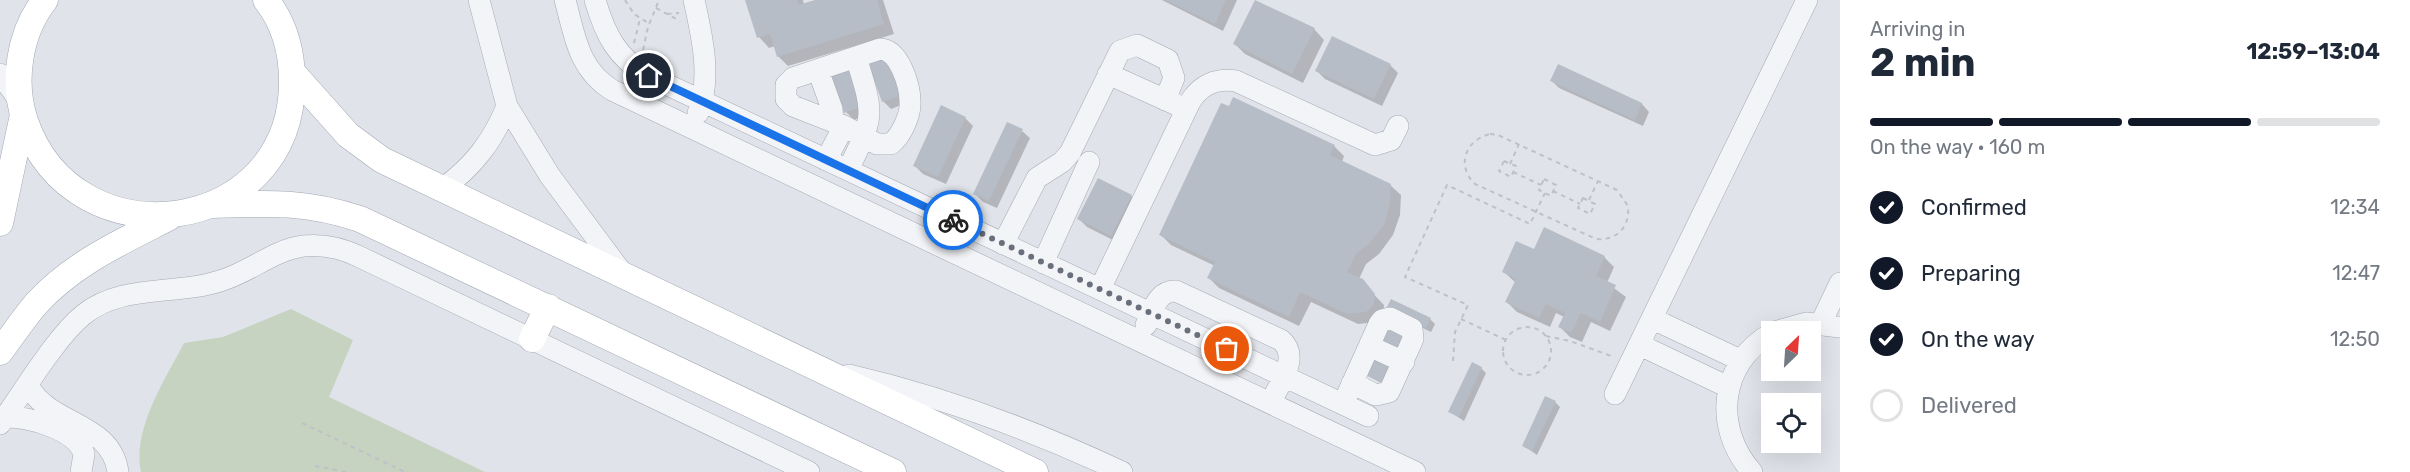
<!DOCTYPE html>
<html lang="en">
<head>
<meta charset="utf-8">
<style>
  :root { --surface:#fff; --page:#f2f2f3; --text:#1f2937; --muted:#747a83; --line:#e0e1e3; --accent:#111827 }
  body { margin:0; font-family:Rubik,sans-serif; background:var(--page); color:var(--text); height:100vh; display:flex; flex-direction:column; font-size:22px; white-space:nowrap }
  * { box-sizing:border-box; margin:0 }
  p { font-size:20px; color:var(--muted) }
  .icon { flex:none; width:33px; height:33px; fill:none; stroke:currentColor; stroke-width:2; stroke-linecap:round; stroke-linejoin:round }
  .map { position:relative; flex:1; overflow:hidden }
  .panel { display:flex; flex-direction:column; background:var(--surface); width:570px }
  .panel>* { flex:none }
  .needle { width:39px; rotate:25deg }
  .controls { position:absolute; left:1761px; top:321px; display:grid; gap:12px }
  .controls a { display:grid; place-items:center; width:60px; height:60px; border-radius:0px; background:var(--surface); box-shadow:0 6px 24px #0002; font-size:30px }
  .pin { position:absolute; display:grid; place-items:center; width:51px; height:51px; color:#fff; margin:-26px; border:3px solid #fff; border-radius:50%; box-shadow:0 2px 6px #0007 }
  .courier { position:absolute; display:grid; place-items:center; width:60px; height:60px; margin:-30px; border:4px solid #1a73e8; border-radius:50%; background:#fff; color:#222; box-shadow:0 2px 8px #0007 }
  .headline em { font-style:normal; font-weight:700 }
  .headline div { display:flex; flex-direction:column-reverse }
  .headline { display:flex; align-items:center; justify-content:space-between; height:102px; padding:0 30px }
  h1 { font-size:39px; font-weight:700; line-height:45px }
  .bar { display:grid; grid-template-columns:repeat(4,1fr); gap:9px 6px; align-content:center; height:72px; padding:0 30px }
  .bar i { height:8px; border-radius:4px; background:var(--line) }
  .bar .active { background:var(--accent) }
  .bar p { grid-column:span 4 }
  ol { padding:0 30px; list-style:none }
  li { display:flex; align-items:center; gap:18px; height:66px }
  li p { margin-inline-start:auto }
  li .icon { padding:6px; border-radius:50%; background:var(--accent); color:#fff; stroke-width:4 }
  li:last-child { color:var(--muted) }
  li i { width:33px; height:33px; border:3px solid var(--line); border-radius:50% }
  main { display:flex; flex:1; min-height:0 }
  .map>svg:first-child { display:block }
</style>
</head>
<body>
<main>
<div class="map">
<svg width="1840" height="472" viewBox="0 0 1840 472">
  <rect width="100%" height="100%" fill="#e0e3e9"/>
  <path fill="#c6d3c1" d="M 291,309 L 353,340 L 329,397 L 485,472 L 141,472 C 132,429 165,380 184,343 L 223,337 Z"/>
  <path fill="#0003" d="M 747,0 L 803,0 L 804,5 L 820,0 L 883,0 L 894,34 L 788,66 L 778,56 L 775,46 L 769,48 L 759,37 Z
    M 1162,0 L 1237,0 L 1223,31 Z
    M 1314,29 L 1324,40 L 1303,83 L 1245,54 L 1235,44 Z
    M 869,61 L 909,102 L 891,109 L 883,101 Z
    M 1390,65 L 1398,73 L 1382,106 L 1325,79 L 1317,71 Z
    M 831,72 L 872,113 L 854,120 L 846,112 Z
    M 1551,80 L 1642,104 L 1649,112 L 1643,126 L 1559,88 Z
    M 965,118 L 973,126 L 946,184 L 923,174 L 915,166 Z
    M 1022,131 L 1030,138 L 997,208 L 983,202 L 975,194 Z
    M 1334,146 L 1344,156 L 1342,162 L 1390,185 L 1401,195 L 1400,215 L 1393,235 L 1379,254 L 1366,264 L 1359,279 L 1384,305 L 1383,315 L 1376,322 L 1358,324 L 1311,302 L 1299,326 L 1219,288 L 1209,278 L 1215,266 L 1171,245 L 1161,235 Z
    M 1131,196 L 1139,204 L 1119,243 L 1087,227 L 1079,219 Z
    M 1535,251 L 1604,257 L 1614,267 L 1607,283 L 1626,297 L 1610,331 L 1591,322 L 1582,342 L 1570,337 L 1560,327 L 1564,317 L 1556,313 L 1550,327 L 1517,312 L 1507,302 L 1516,283 L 1504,272 Z
    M 1393,314 L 1430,319 L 1435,324 L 1431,332 Z
    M 1373,356 L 1388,387 L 1365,374 Z
    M 1481,368 L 1486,373 L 1464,421 L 1450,412 Z
    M 1555,402 L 1560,407 L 1537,455 L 1524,446 Z"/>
  <path fill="#b7bdc6" d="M 745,0 L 797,0 L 798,5 L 815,0 L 877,0 L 884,24 L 777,57 L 770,34 L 757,38 Z
    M 1165,0 L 1226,0 L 1215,24 Z
    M 1255,0 L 1315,28 L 1292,74 L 1233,44 Z
    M 1332,36 L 1391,64 L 1374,99 L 1315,71 Z
    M 888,53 L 903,95 L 882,102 L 867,60 Z
    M 850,64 L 865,105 L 844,113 L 829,71 Z
    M 1558,64 L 1642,103 L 1635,120 L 1550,81 Z
    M 1233,97 L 1335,145 L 1330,155 L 1391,184 L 1390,204 L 1384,225 L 1369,244 L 1356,254 L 1347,272 L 1363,279 L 1375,294 L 1374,304 L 1366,312 L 1347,314 L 1300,292 L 1289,317 L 1207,278 L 1215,262 L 1159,235 L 1221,103 L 1229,106 Z
    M 941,105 L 966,117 L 938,177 L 913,166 Z
    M 1007,122 L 1023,129 L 989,201 L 973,194 Z
    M 1098,178 L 1132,195 L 1111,236 L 1077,219 Z
    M 1544,227 L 1605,256 L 1596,276 L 1616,285 L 1600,322 L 1581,313 L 1571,333 L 1558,327 L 1565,313 L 1546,304 L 1539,318 L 1505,302 L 1516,279 L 1502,272 L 1516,241 L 1534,249 Z
    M 1391,299 L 1431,318 L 1426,328 L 1386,309 Z
    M 1388,323 L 1407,331 L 1398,352 L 1379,343 Z
    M 1372,354 L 1392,362 L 1383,383 L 1363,374 Z
    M 1472,362 L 1482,367 L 1459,417 L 1448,412 Z
    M 1545,396 L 1556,401 L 1532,451 L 1522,446 Z"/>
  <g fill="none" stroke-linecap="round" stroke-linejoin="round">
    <defs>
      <path id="minor" d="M 479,0 L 507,106 L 550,176 L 623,274
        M 565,0 C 575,36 578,69 612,90 L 1415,472
        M 595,0 C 605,34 617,59 649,76 L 1368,416
        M 694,0 C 702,36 712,78 698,113
        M 880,49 C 899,49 910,85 910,102 C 911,115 901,136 891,144 L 877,144 L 844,126 L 793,106 L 786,99 L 786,85 L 793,78 Z
        M 818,70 L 832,109 L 833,121
        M 0,74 L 19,100
        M 1108,74 L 1177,105
        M 826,160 L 844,126
        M 848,170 C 875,115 874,115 856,57
        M 442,189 C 473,167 493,141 507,106
        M 1003,244 L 1037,178 L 1062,162 L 1070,153 L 1120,51 L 1137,45 L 1168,60 L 1174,78 L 1165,100
        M 1043,263 L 1089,162
        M 1100,289 L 1190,102 C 1200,85 1216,78 1236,81 L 1375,145 L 1391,140 L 1398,126
        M 1653,319 L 1740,360
        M 1821,323 L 1840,283
        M 1146,325 C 1153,311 1157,290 1176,291 L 1281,340 C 1301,357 1279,385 1270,403
        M 1774,332 L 1806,323 L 1840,327
        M 1640,345 L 1728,387
        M 1369,346 L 1404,362
        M 849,375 C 944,397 1035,431 1122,472
        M 28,385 C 49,426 111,421 118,472
        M 1615,394 L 1807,0
        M 1343,404 L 1379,324 L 1382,320 L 1390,318 L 1412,329 L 1413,339 L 1389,392 L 1376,395 L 1352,383
        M 5,417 C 28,416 77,430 84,454 L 81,472
        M 0,424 C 23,393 55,338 83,315 C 122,283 177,296 223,280 C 251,271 274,250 303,246 C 323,244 342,248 360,257 L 809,472
        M 1752,472 C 1713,428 1719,363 1772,333"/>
      <path id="major" d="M 45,0 C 19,33 12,82 25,121 C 75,266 293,236 292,81 C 292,52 284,23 266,0
        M 292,72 L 348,135 L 382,160 L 1035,472
        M 213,205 C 268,203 306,201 360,219 L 893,472
        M 0,223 L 23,115
        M 532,339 L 548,307
        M 0,352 C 12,336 23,319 36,304 C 72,264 121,242 168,218"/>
    </defs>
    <use href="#minor" stroke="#a5aab3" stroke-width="22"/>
    <use href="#major" stroke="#a0a8b4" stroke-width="27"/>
    <path stroke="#bec1c7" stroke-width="2" stroke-dasharray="4.5 4.5" stroke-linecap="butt" d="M 625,0 L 634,14 L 650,24
      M 656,8 L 680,21
      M 667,14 L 679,13
      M 634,43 L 640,19
      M 643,50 L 648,27 L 659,0
      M 1490,134 L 1498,135 L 1617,190 L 1628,206 C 1630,227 1617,241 1596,239 L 1475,184 C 1456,166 1465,140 1490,134 Z
      M 1504,161 L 1516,166 L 1511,177 L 1499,171 Z
      M 1510,164 L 1519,144
      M 1513,172 L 1541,185
      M 1544,179 L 1556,185 L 1551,196 L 1539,190 Z
      M 1553,191 L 1580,204
      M 1583,198 L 1595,204 L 1590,214 L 1578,208 Z
      M 1589,200 L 1598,181
      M 1461,319 L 1506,340
      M1503 351a24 24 0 1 1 48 0a24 24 0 1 1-48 0Z
      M 1546,336 L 1570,341 L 1614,357
      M 1453,361 L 1455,332 L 1468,305 L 1405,277 L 1447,185 L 1530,224 L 1545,193
      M 302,423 L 405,472
      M 315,466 L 346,472"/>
    <use href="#minor" stroke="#f3f4f7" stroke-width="21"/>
    <use href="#major" stroke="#fff" stroke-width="26"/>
  </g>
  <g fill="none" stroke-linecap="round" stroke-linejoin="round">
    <path stroke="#696f7b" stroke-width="6" stroke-dasharray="0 10.8" d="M 953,220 L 1227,349"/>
    <path stroke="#1a73e8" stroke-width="8" d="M 649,76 L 953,220"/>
  </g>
</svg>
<div class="controls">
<a><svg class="needle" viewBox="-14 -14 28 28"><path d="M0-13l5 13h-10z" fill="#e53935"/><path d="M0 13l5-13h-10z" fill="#747a83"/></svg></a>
<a><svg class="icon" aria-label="locate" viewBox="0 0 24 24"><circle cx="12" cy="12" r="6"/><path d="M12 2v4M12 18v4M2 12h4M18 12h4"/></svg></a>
</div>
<div class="pin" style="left:1227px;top:349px;background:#ea580c"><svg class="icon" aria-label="bag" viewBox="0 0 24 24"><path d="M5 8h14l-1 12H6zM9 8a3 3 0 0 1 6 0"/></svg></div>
<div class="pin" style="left:649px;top:76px;background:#1f2937"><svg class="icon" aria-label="home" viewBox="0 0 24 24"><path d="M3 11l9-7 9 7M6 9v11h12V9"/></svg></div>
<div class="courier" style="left:953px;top:220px"><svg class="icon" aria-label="bike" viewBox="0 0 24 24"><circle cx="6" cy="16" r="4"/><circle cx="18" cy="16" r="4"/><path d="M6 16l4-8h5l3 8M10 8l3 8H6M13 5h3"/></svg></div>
</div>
<section class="panel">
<div class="headline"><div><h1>2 min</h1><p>Arriving in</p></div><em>12:59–13:04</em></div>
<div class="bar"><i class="active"></i><i class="active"></i><i class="active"></i><i></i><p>On the way · 160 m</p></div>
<ol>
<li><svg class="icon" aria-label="check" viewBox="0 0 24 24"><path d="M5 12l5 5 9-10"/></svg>Confirmed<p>12:34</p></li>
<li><svg class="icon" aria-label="check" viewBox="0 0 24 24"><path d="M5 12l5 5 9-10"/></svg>Preparing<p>12:47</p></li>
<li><svg class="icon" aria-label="check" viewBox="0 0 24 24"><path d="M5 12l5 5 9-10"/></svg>On the way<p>12:50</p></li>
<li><i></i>Delivered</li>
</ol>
</section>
</main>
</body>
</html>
